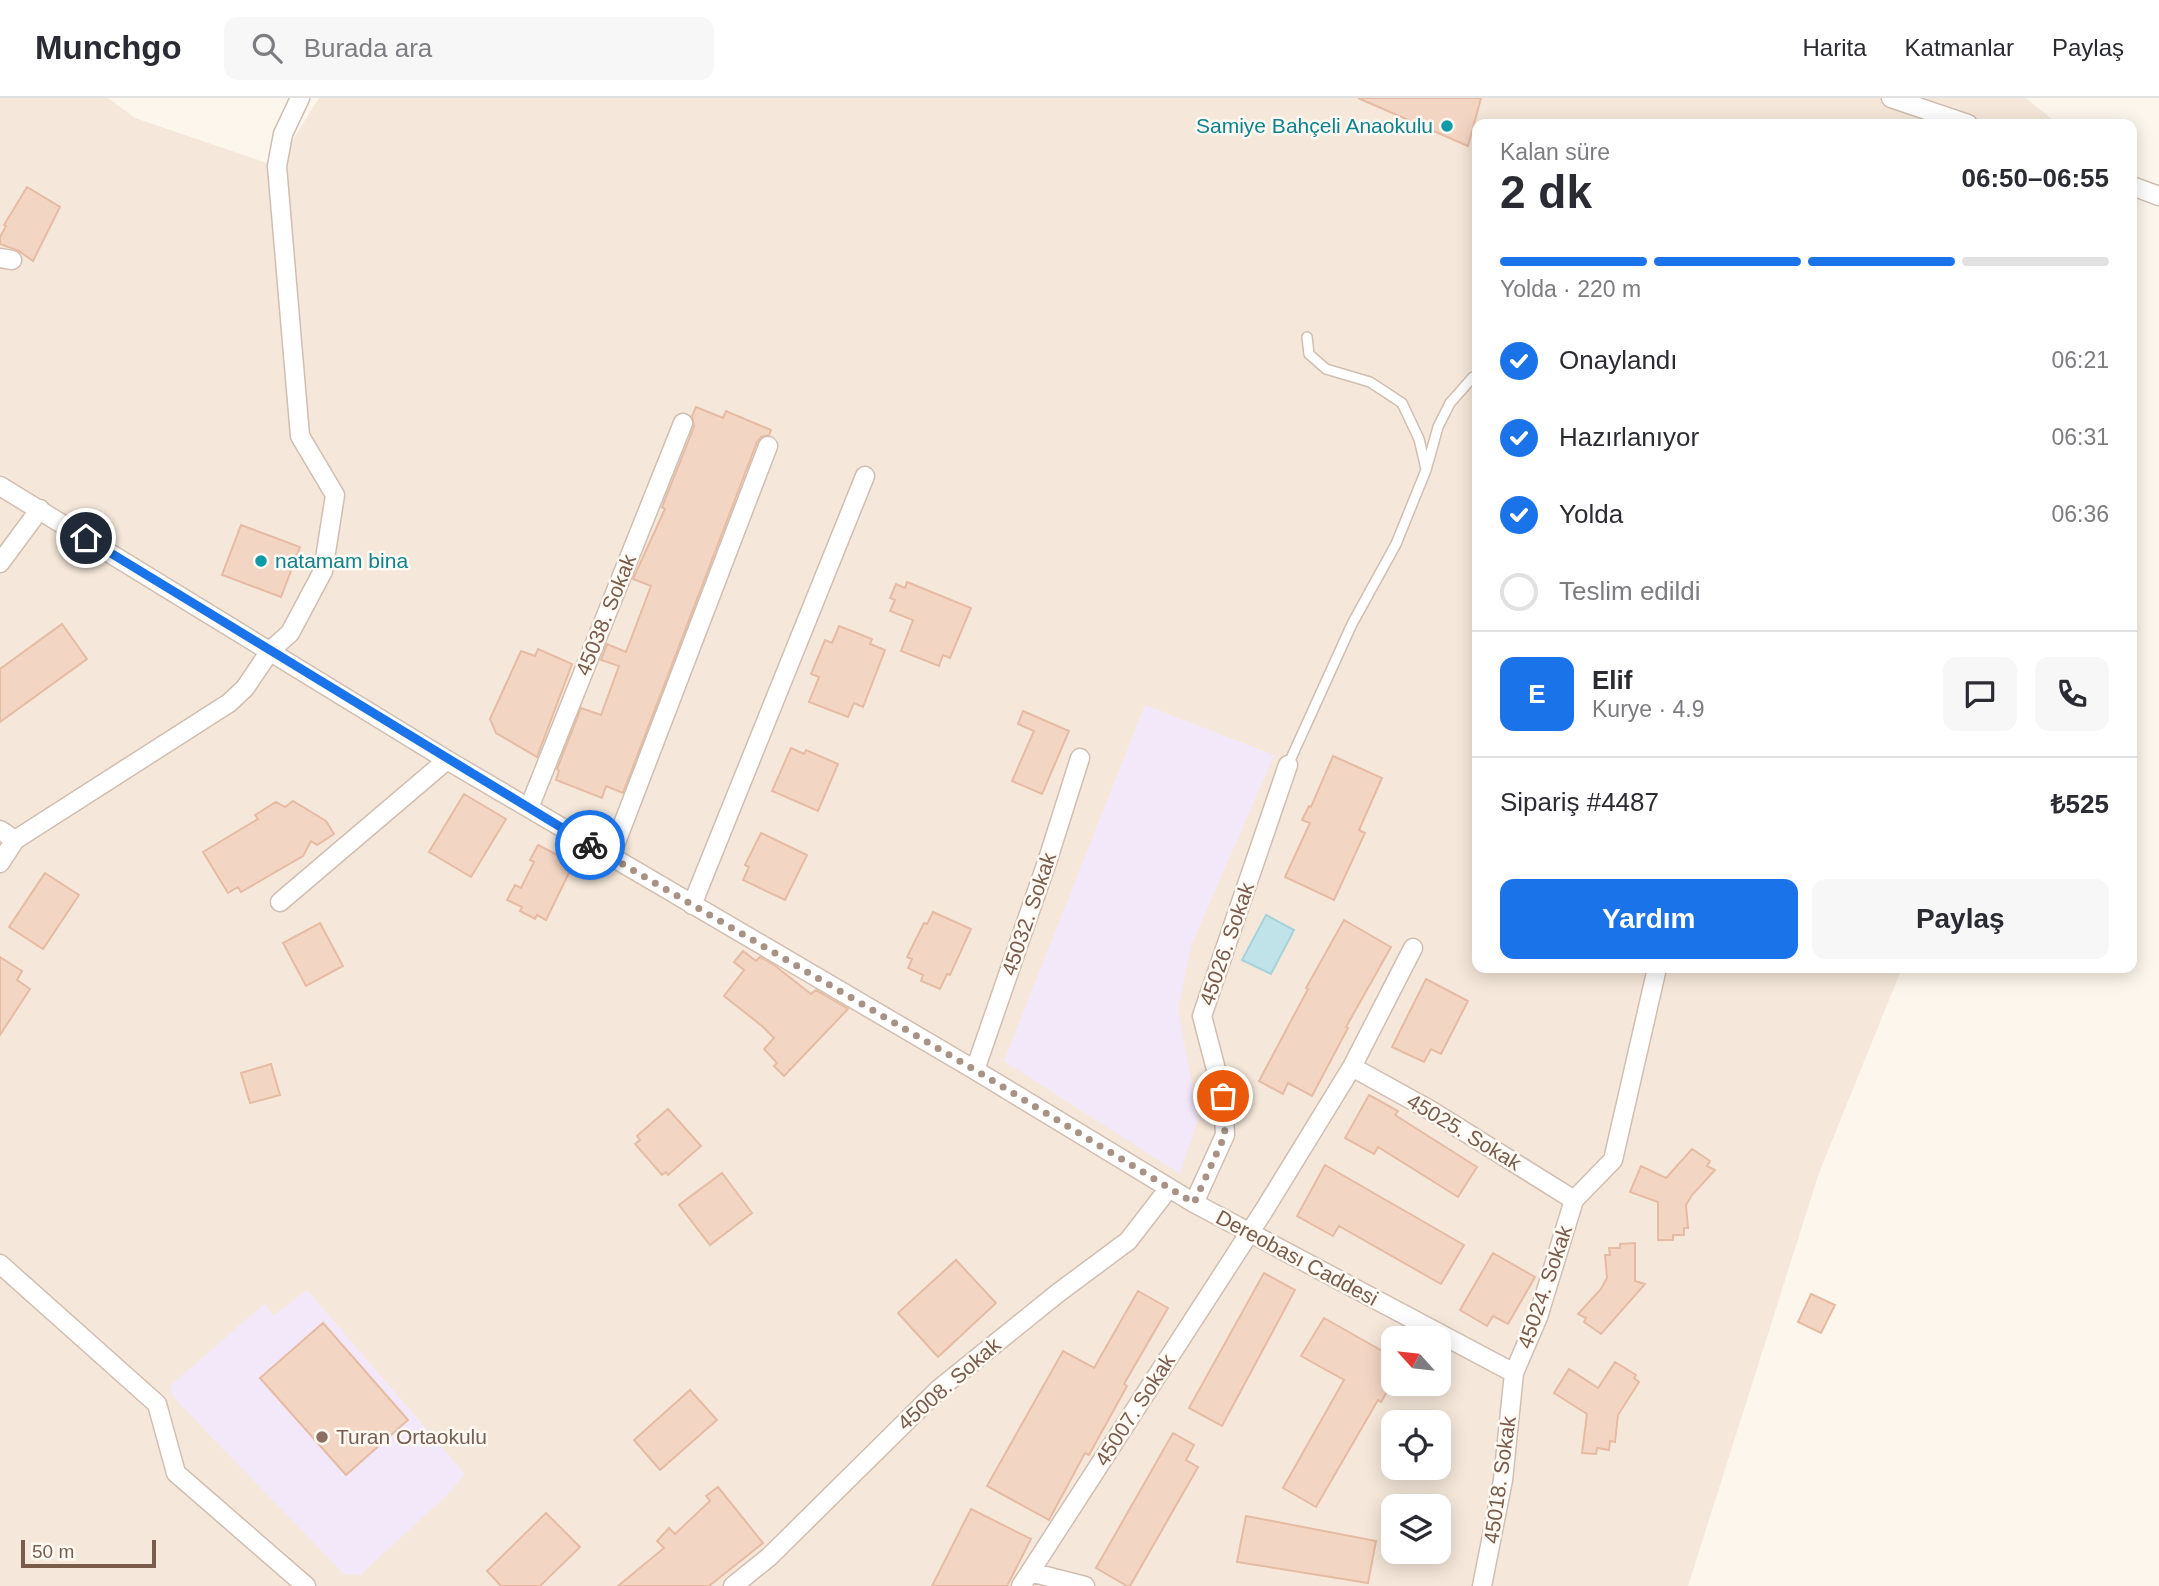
<!DOCTYPE html>
<html lang="tr">
<head>
<meta charset="utf-8">
<style>
  :root { --surface:#fff; --page:#f7f7f7; --text:#2b2b33; --muted:#7c7c81; --line:#e1e1e2; --accent:#1a73e8 }
  body { margin:0; font-family:Helvetica,sans-serif; background:var(--page); color:var(--text); height:100vh; display:flex; flex-direction:column; font-size:26px; white-space:nowrap }
  * { box-sizing:border-box; margin:0 }
  p { font-size:23px; color:var(--muted) }
  .icon { flex:none; width:38px; height:38px; fill:none; stroke:currentColor; stroke-width:2; stroke-linecap:round; stroke-linejoin:round }
  .map { position:relative; flex:1; overflow:hidden }
  .panel { position:absolute; left:1472px; top:21px; width:665px; height:854px; display:flex; flex-direction:column; background:var(--surface); border-radius:14px; box-shadow:0 4px 18px #0003 }
  .panel>* { flex:none }
  .needle { width:46px; rotate:297deg }
  .tools { position:absolute; left:1381px; top:1228px; display:grid; gap:14px }
  .tools a { display:grid; place-items:center; width:70px; height:70px; border-radius:14px; background:var(--surface); box-shadow:0 4px 18px #0003; font-size:35px }
  .scale { position:absolute; left:21px; bottom:18px; width:135px; box-sizing:border-box; padding-left:7px; border:4px solid #7a5c4d; border-top:0; font-size:19px; line-height:24px; white-space:nowrap; color:#7a5c4d; -webkit-text-stroke:5px #fffaf3; paint-order:stroke }
  .pin { position:absolute; display:grid; place-items:center; width:60px; height:60px; color:#fff; margin:-30px; border:4px solid #fff; border-radius:50%; box-shadow:0 2px 7px #0007 }
  .courier { position:absolute; display:grid; place-items:center; width:70px; height:70px; margin:-35px; border:5px solid #1a73e8; border-radius:50%; background:#fff; color:#222; box-shadow:0 2px 9px #0007 }
  .headline em { font-style:normal; font-weight:600 }
  .headline div { display:flex; flex-direction:column-reverse }
  .headline { display:flex; align-items:center; justify-content:space-between; height:119px; padding:0 28px }
  h1 { font-size:46px; font-weight:600; line-height:52px }
  .bar { display:grid; grid-template-columns:repeat(4,1fr); gap:10px 7px; align-content:center; height:84px; padding:0 28px }
  .bar i { height:9px; border-radius:5px; background:var(--line) }
  .bar .current { background:var(--accent) }
  .bar p { grid-column:span 4 }
  .line { display:flex; align-items:center; gap:18px; padding:0 28px; border-top:2px solid var(--line) }
  .line div { flex:1 }
  .round { display:grid; place-items:center; flex:none; width:74px; height:74px; border-radius:14px; background:var(--page) }
  ol { padding:0 28px; list-style:none }
  li { display:flex; align-items:center; gap:21px; height:77px }
  li p { margin-inline-start:auto }
  li .icon { padding:7px; border-radius:50%; background:var(--accent); color:#fff; stroke-width:4 }
  li:last-child { color:var(--muted) }
  li i { width:38px; height:38px; border:4px solid var(--line); border-radius:50% }
  .primary-button { display:flex; gap:14px; margin-top:auto; padding:14px 28px }
  .primary-button a { flex:1; height:80px; border-radius:14px; background:var(--accent); color:#fff; font-size:28px; font-weight:600; line-height:80px; text-align:center }
  .primary-button a+a { background:var(--page); color:var(--text) }
  header { display:flex; align-items:center; gap:42px; box-sizing:border-box; height:98px; padding:0 35px; background:var(--surface); border-bottom:2px solid var(--line) }
  header strong { font-size:33px }
  nav { display:flex; gap:38px; margin-inline-start:auto; font-size:24px }
  .search { width:490px; height:63px; background:var(--page); display:flex; align-items:center; gap:18px; box-sizing:border-box; padding:0 24px; border-radius:14px; color:var(--muted); font-size:26px }
  .map>svg:first-child { display:block }
</style>
</head>
<body>
<header>
<strong>Munchgo</strong>
<div class="search"><svg class="icon" aria-label="search" viewBox="0 0 24 24"><circle cx="10" cy="10" r="6"/><path d="M15 15l6 6"/></svg>Burada ara</div>
<nav><a>Harita</a><a>Katmanlar</a><a>Paylaş</a></nav>
</header>
<div class="map">
<svg width="2159" height="1488" viewBox="0 0 2159 1488">
  <rect width="100%" height="100%" fill="#fdf6ec"/>
  <path fill="#f5e8da" fill-rule="evenodd" d="M 0,0 L 108,0 L 135,20 L 276,68 L 319,0 L 2026,0 L 2058,26 L 1477,26 L 1477,870 L 1902,870 L 1819,1075 L 1688,1488 L 0,1488 ZM 1393,1241 L 1438,1241 L 1438,1286 L 1393,1286 ZM 1393,1325 L 1438,1325 L 1438,1370 L 1393,1370 ZM 1393,1409 L 1438,1409 L 1438,1454 L 1393,1454 Z"/>
  <path fill="#f3e8fa" d="M 1145,607 L 1274,657 L 1191,848 L 1178,911 L 1198,1021 L 1180,1076 L 1004,963 Z
    M 307,1192 L 465,1376 L 446,1398 L 360,1477 L 344,1476 L 175,1301 L 169,1289 L 265,1205 L 273,1218 Z"/>
  <path fill="#bfe3e8" stroke="#a5d3da" stroke-width="2" d="M 1266,817 L 1294,832 L 1271,876 L 1242,862 Z"/>
  <path fill="#f3d5c3" stroke="#e6bba3" stroke-width="2" d="M 1358,0 L 1481,0 L 1468,48 Z
    M 27,89 L 60,109 L 33,163 L 19,153 L 0,146 L 0,139 L 6,128 L 4,127 Z
    M 696,309 L 723,320 L 726,313 L 771,332 L 769,337 L 761,339 L 757,344 L 623,695 L 606,688 L 602,700 L 556,682 L 559,673 L 557,671 L 581,610 L 601,617 L 619,568 L 601,562 L 607,546 L 626,554 L 651,488 L 633,481 L 665,411 L 662,409 L 694,329 L 692,318 Z
    M 241,427 L 300,449 L 281,499 L 222,477 Z
    M 907,484 L 971,510 L 950,560 L 943,557 L 939,568 L 901,553 L 913,522 L 890,513 L 895,502 L 890,500 L 896,486 L 905,490 Z
    M 62,526 L 87,561 L 0,624 L 0,571 Z
    M 839,528 L 872,541 L 870,546 L 885,552 L 863,609 L 854,605 L 848,619 L 809,604 L 819,579 L 811,576 L 825,542 L 832,545 Z
    M 538,551 L 572,566 L 537,659 L 496,635 L 490,621 L 521,553 L 535,558 Z
    M 1023,613 L 1069,633 L 1042,696 L 1012,683 L 1034,633 L 1018,626 Z
    M 791,650 L 804,656 L 806,652 L 838,666 L 818,713 L 772,693 Z
    M 1333,658 L 1382,680 L 1359,732 L 1365,735 L 1334,802 L 1285,779 L 1310,725 L 1302,722 L 1309,708 L 1311,709 Z
    M 464,696 L 506,721 L 471,779 L 429,754 Z
    M 293,703 L 326,723 L 334,736 L 317,747 L 311,743 L 303,758 L 241,794 L 238,789 L 228,795 L 203,754 L 258,721 L 255,717 L 276,704 L 285,709 Z
    M 761,735 L 807,757 L 785,802 L 743,782 L 749,769 L 745,767 Z
    M 538,747 L 569,763 L 567,769 L 571,771 L 546,822 L 537,817 L 535,821 L 520,813 L 522,809 L 507,802 L 515,787 L 521,790 L 534,764 L 530,762 Z
    M 45,775 L 79,797 L 43,851 L 9,829 Z
    M 933,814 L 971,831 L 950,877 L 947,876 L 940,891 L 921,883 L 923,877 L 908,870 L 912,861 L 907,859 L 924,825 L 927,826 Z
    M 1344,822 L 1391,849 L 1346,929 L 1348,930 L 1312,998 L 1288,985 L 1283,996 L 1259,983 L 1308,891 L 1306,890 Z
    M 320,825 L 343,868 L 306,888 L 283,845 Z
    M 743,853 L 756,863 L 760,859 L 774,867 L 811,896 L 816,892 L 848,911 L 784,978 L 774,968 L 777,965 L 764,951 L 774,940 L 762,928 L 724,898 L 744,872 L 734,864 Z
    M 0,859 L 22,873 L 17,882 L 30,891 L 0,937 Z
    M 1426,881 L 1468,903 L 1441,956 L 1431,951 L 1424,964 L 1392,949 Z
    M 271,966 L 280,997 L 250,1005 L 241,975 Z
    M 1369,997 L 1398,1013 L 1395,1017 L 1477,1069 L 1458,1099 L 1378,1049 L 1374,1056 L 1345,1040 Z
    M 668,1011 L 701,1048 L 668,1077 L 666,1074 L 662,1077 L 635,1046 L 640,1042 L 637,1038 Z
    M 1692,1051 L 1710,1063 L 1707,1068 L 1715,1072 L 1692,1097 L 1686,1107 L 1688,1130 L 1684,1130 L 1684,1137 L 1673,1137 L 1673,1142 L 1658,1142 L 1658,1104 L 1630,1094 L 1641,1068 L 1666,1080 Z
    M 1325,1067 L 1464,1147 L 1441,1186 L 1339,1128 L 1333,1138 L 1297,1118 Z
    M 722,1075 L 752,1115 L 710,1147 L 679,1107 Z
    M 1635,1145 L 1635,1183 L 1645,1186 L 1601,1236 L 1584,1224 L 1586,1220 L 1578,1216 L 1601,1191 L 1607,1180 L 1605,1157 L 1610,1157 L 1609,1150 L 1620,1150 L 1620,1146 Z
    M 1493,1155 L 1535,1179 L 1508,1226 L 1493,1218 L 1487,1228 L 1460,1212 Z
    M 956,1162 L 996,1205 L 938,1259 L 898,1215 Z
    M 1264,1175 L 1295,1192 L 1222,1328 L 1189,1310 Z
    M 1138,1193 L 1168,1210 L 1124,1286 L 1127,1288 L 1089,1357 L 1085,1355 L 1049,1422 L 987,1388 L 1063,1253 L 1094,1270 Z
    M 1811,1196 L 1835,1207 L 1821,1235 L 1798,1224 Z
    M 1324,1220 L 1393,1259 L 1393,1283 L 1381,1304 L 1378,1302 L 1316,1409 L 1283,1390 L 1344,1282 L 1301,1258 Z
    M 323,1225 L 408,1322 L 346,1377 L 260,1280 Z
    M 1615,1264 L 1636,1277 L 1634,1280 L 1639,1284 L 1618,1317 L 1615,1344 L 1610,1343 L 1609,1352 L 1597,1350 L 1596,1356 L 1582,1355 L 1587,1316 L 1554,1295 L 1569,1271 L 1598,1290 Z
    M 690,1292 L 717,1322 L 660,1372 L 634,1342 Z
    M 1173,1335 L 1194,1347 L 1186,1362 L 1198,1369 L 1130,1488 L 1127,1488 L 1096,1470 Z
    M 718,1389 L 763,1445 L 709,1488 L 618,1488 L 664,1450 L 657,1443 L 669,1430 L 675,1436 L 710,1403 L 706,1398 Z
    M 971,1411 L 1031,1441 L 1007,1488 L 932,1488 Z
    M 546,1415 L 580,1449 L 540,1488 L 501,1488 L 487,1473 Z
    M 1246,1418 L 1376,1443 L 1368,1485 L 1237,1464 Z"/>
  <g fill="none" stroke-linecap="round" stroke-linejoin="round">
    <defs>
      <path id="service" d="M 1307,239 L 1309,256 L 1326,271 L 1370,284 L 1402,305 L 1419,341 L 1426,371
        M 1288,667 L 1352,526 L 1396,446 L 1426,372 L 1438,329 L 1450,305 L 1473,279 L 1477,278"/>
      <path id="minor" d="M 1891,0 L 1968,26
        M 2132,88 L 2159,98
        M 0,160 L 12,162
        M 0,388 L 447,662 L 975,972 L 1194,1105 L 1514,1275
        M 0,465 L 40,411
        M 529,710 L 683,325
        M 0,732 L 15,742 L 0,765
        M 15,742 L 229,605 L 245,590 L 270,553 L 290,535 L 323,473 L 335,397 L 300,338 L 277,68 L 283,36 L 300,0
        M 610,760 L 768,348
        M 280,804 L 447,662
        M 692,807 L 865,378
        M 1352,969 L 1430,1012 L 1574,1102
        M 975,972 L 1048,761 L 1080,660
        M 1194,1105 L 1225,1037 L 1223,998 L 1202,918 L 1288,667
        M 0,1166 L 157,1306 L 176,1375 L 306,1488
        M 1030,1474 L 1085,1488
        M 733,1488 L 769,1459 L 939,1291 L 1058,1195 L 1128,1143 L 1169,1090
        M 1021,1488 L 1263,1114 L 1352,969 L 1413,850
        M 1482,1488 L 1503,1382 L 1514,1275 L 1538,1219 L 1574,1102 L 1613,1062 L 1657,870"/>
    </defs>
    <use href="#service" stroke="#d1beb0" stroke-width="12"/>
    <use href="#minor" stroke="#d1beb0" stroke-width="21"/>
    <use href="#service" stroke="#fff" stroke-width="9"/>
    <use href="#minor" stroke="#fff" stroke-width="18"/>
  </g>
  <g fill="none" stroke-linecap="round" stroke-linejoin="round">
    <path stroke="#a89285" stroke-width="7" stroke-dasharray="0 12.6" d="M 590,747 L 975,972 L 1194,1105 L 1225,1037 L 1223,998"/>
    <path stroke="#1a73e8" stroke-width="9" d="M 86,440 L 590,747"/>
  </g>
  <g fill="#0f9aa8" stroke="#fffaf3" stroke-width="2.5">
    <circle cx="1447" cy="28" r="7"/>
    <circle cx="261" cy="463" r="7"/>
  </g>
  <circle fill="#8d6e63" stroke="#fffaf3" stroke-width="2.5" cx="322" cy="1339" r="7"/>
  <g text-anchor="middle" stroke-width="5" stroke-linejoin="round" paint-order="stroke">
    <g font-size="21" fill="#0d838f" stroke="#fffaf3" text-anchor="end">
      <text x="1433" y="35">Samiye Bahçeli Anaokulu</text>
      <text x="275" y="470" text-anchor="start">natamam bina</text>
    </g>
    <g font-size="21" fill="#7a5c4d" stroke="#fffaf3">
      <text transform="translate(606 517) rotate(-68)" y="7">45038. Sokak</text>
      <text transform="translate(1029 816) rotate(-71)" y="7">45032. Sokak</text>
      <text transform="translate(1227 846) rotate(-71)" y="7">45026. Sokak</text>
      <text transform="translate(1464 1034) rotate(31)" y="7">45025. Sokak</text>
      <text transform="translate(1297 1160) rotate(28)" y="7">Dereobası Caddesi</text>
      <text transform="translate(1545 1189) rotate(-71)" y="7">45024. Sokak</text>
      <text transform="translate(949 1286) rotate(-41)" y="7">45008. Sokak</text>
      <text transform="translate(1135 1312) rotate(-57)" y="7">45007. Sokak</text>
      <text transform="translate(1500 1382) rotate(-82)" y="7">45018. Sokak</text>
    </g>
    <g font-size="21" fill="#785e54" stroke="#fffaf3" text-anchor="start">
      <text x="336" y="1346">Turan Ortaokulu</text>
    </g>
  </g>
</svg>
<div class="tools">
<a><svg class="needle" viewBox="-14 -14 28 28"><path d="M0-13l5 13h-10z" fill="#e53935"/><path d="M0 13l5-13h-10z" fill="#7c7c81"/></svg></a>
<a><svg class="icon" aria-label="locate" viewBox="0 0 24 24"><circle cx="12" cy="12" r="6"/><path d="M12 2v4M12 18v4M2 12h4M18 12h4"/></svg></a>
<a><svg class="icon" aria-label="layers" viewBox="0 0 24 24"><path d="M12 4l9 5-9 5-9-5zM3 14l9 5 9-5"/></svg></a>
</div>
<div class="scale">50 m</div>
<div class="pin" style="left:1223px;top:998px;background:#ea580c"><svg class="icon" aria-label="bag" viewBox="0 0 24 24"><path d="M5 8h14l-1 12H6zM9 8a3 3 0 0 1 6 0"/></svg></div>
<div class="pin" style="left:86px;top:440px;background:#1f2937"><svg class="icon" aria-label="home" viewBox="0 0 24 24"><path d="M3 11l9-7 9 7M6 9v11h12V9"/></svg></div>
<div class="courier" style="left:590px;top:747px"><svg class="icon" aria-label="bike" viewBox="0 0 24 24"><circle cx="6" cy="16" r="4"/><circle cx="18" cy="16" r="4"/><path d="M6 16l4-8h5l3 8M10 8l3 8H6M13 5h3"/></svg></div>
<section class="panel">
<div class="headline"><div><h1>2 dk</h1><p>Kalan süre</p></div><em>06:50–06:55</em></div>
<div class="bar"><i class="current"></i><i class="current"></i><i class="current"></i><i></i><p>Yolda · 220 m</p></div>
<ol>
<li><svg class="icon" aria-label="check" viewBox="0 0 24 24"><path d="M5 12l5 5 9-10"/></svg>Onaylandı<p>06:21</p></li>
<li><svg class="icon" aria-label="check" viewBox="0 0 24 24"><path d="M5 12l5 5 9-10"/></svg>Hazırlanıyor<p>06:31</p></li>
<li><svg class="icon" aria-label="check" viewBox="0 0 24 24"><path d="M5 12l5 5 9-10"/></svg>Yolda<p>06:36</p></li>
<li><i></i>Teslim edildi</li>
</ol>
<div class="line" style="height:126px"><b class="round" style="background:var(--accent);color:#fff">E</b><div><b>Elif</b><p>Kurye · 4.9</p></div><a class="round"><svg class="icon" aria-label="chat" viewBox="0 0 24 24"><path d="M4 5h16v11H9l-5 4z"/></svg></a><a class="round"><svg class="icon" aria-label="phone" viewBox="0 0 24 24"><path d="M5 4h4l2 5-3 2q2 4 5 5l2-3 5 2v4C11 20 4 13 5 4z"/></svg></a></div>
<div class="line" style="height:91px"><div>Sipariş #4487</div><b>₺525</b></div>
<div class="primary-button"><a>Yardım</a><a>Paylaş</a></div>
</section>
</div>
</body>
</html>
